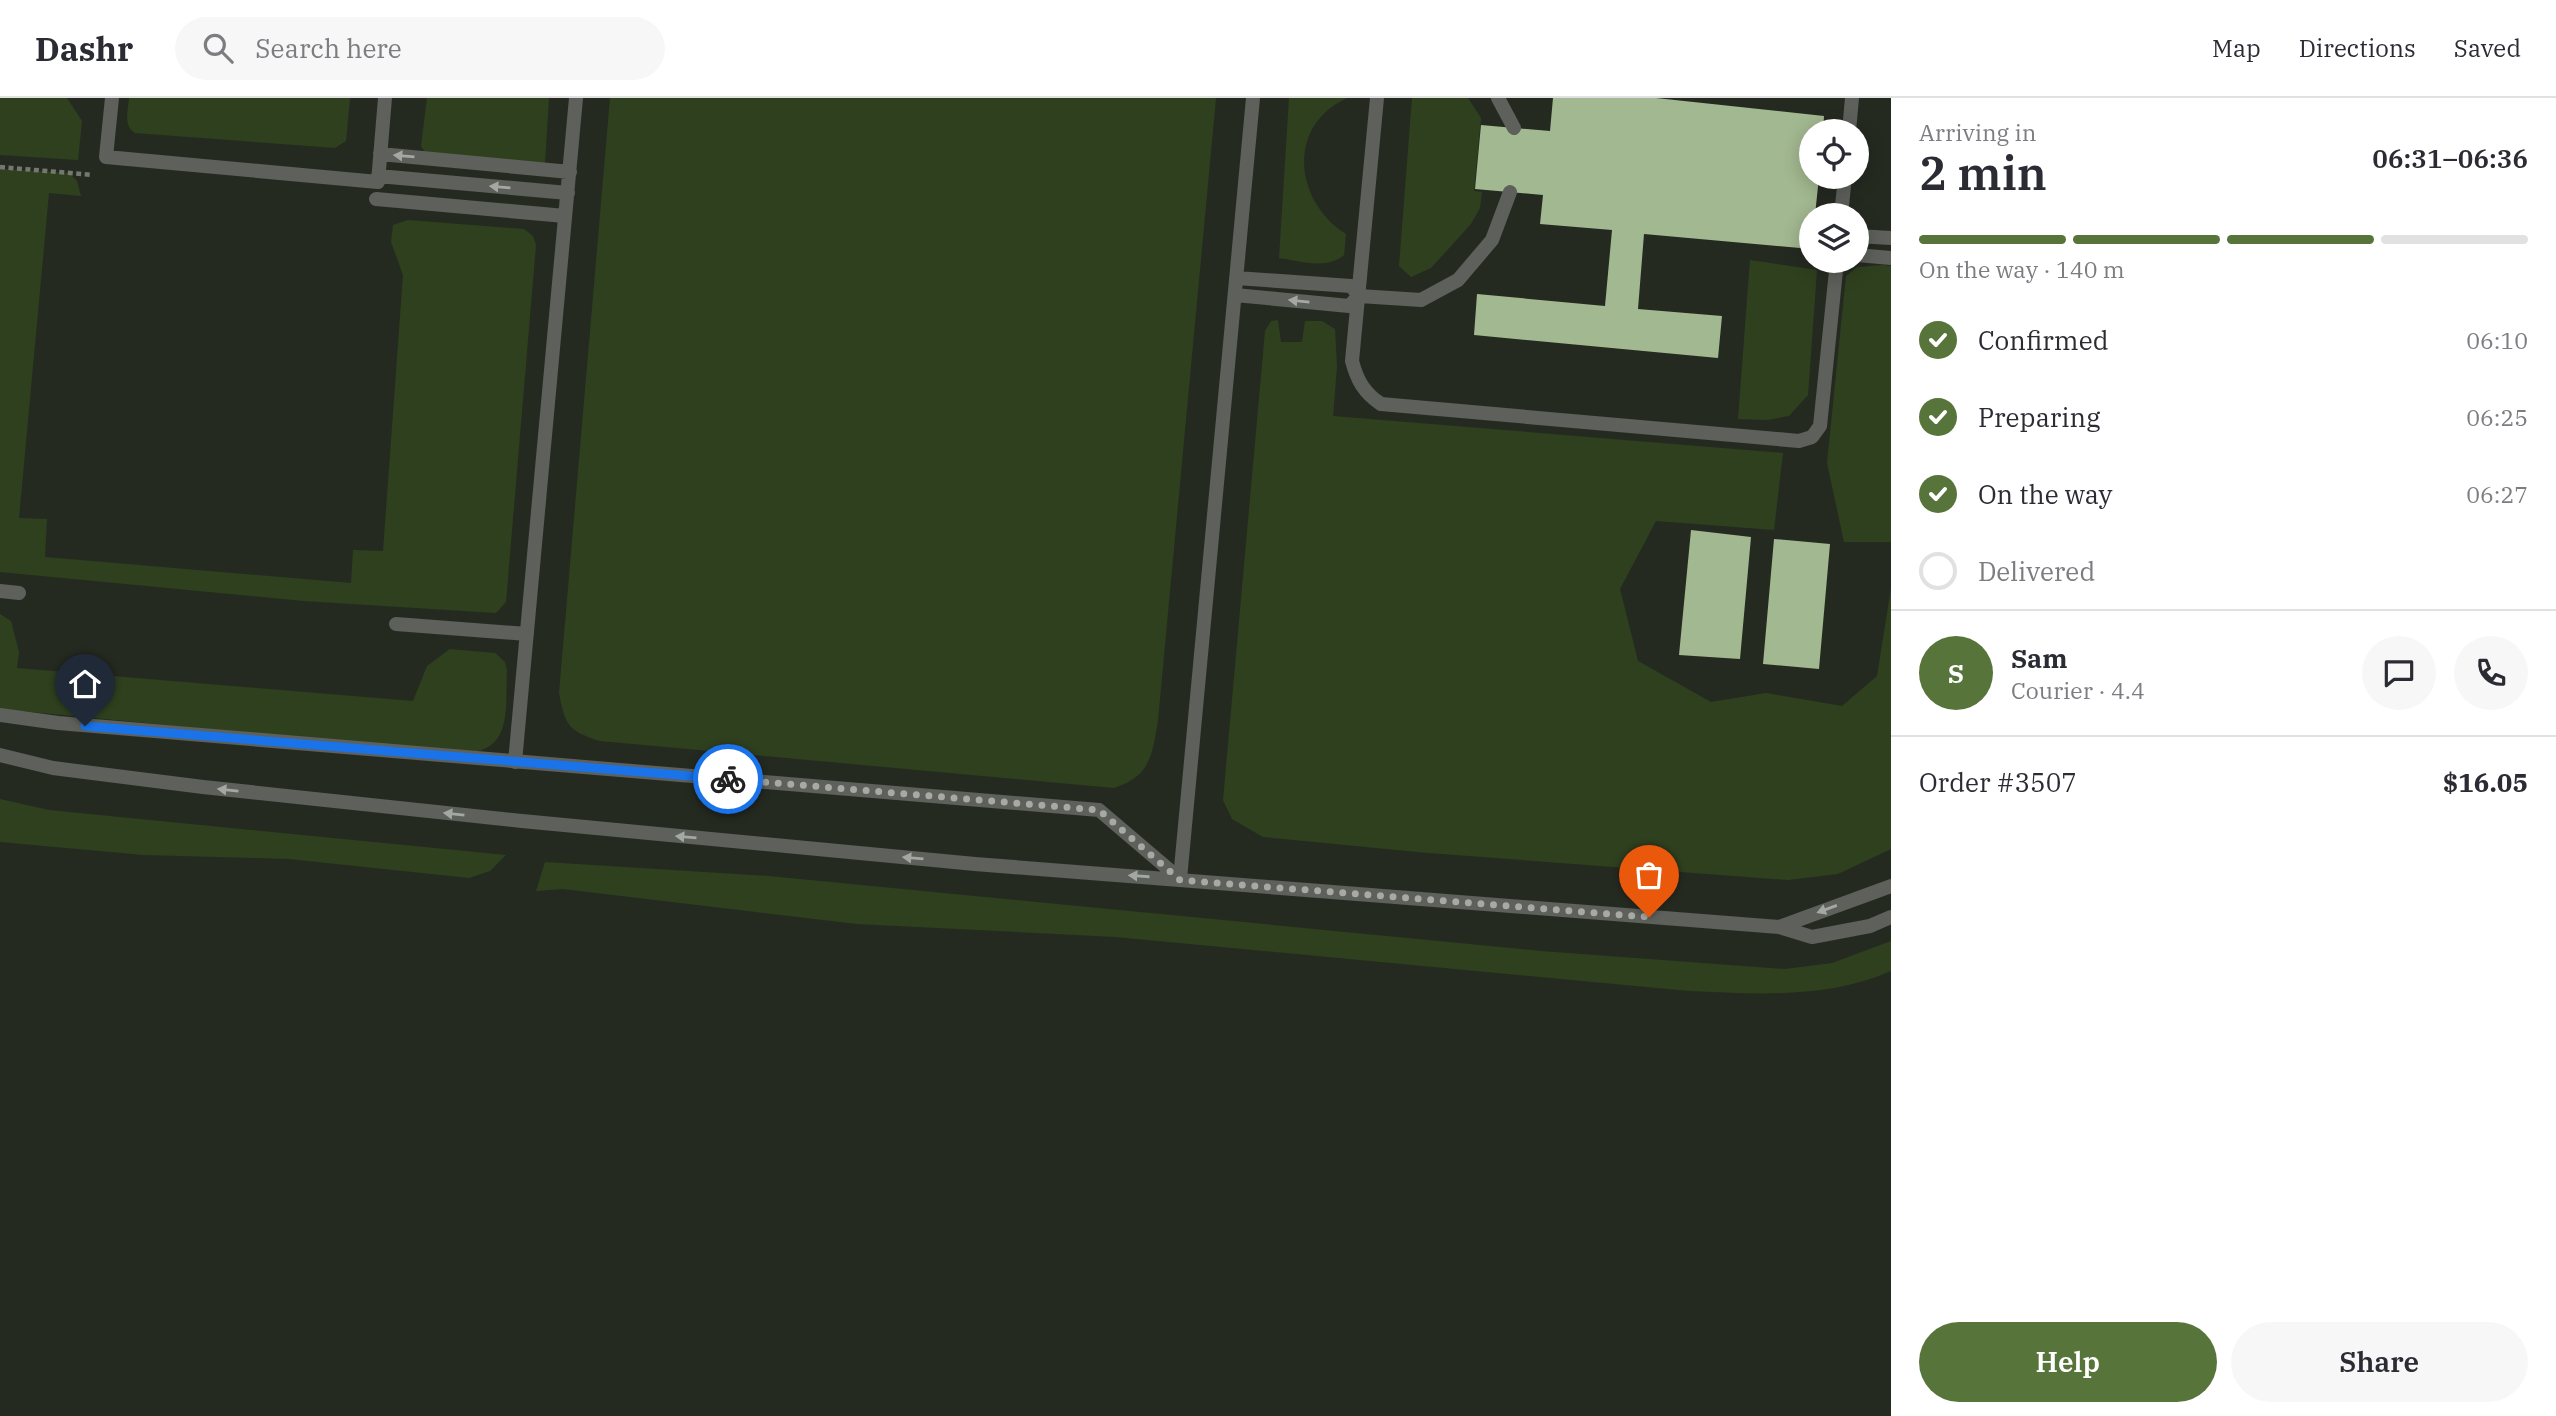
<!DOCTYPE html>
<html lang="en">
<head>
<meta charset="utf-8">
<style>
  :root { --surface:#fff; --page:#f7f7f7; --text:#2b2b33; --muted:#7c7c81; --line:#e1e1e2; --accent:#57743b }
  body { margin:0; font-family:"IBM Plex Serif",serif; background:var(--page); color:var(--text); height:100vh; display:flex; flex-direction:column; font-size:26px; white-space:nowrap }
  * { box-sizing:border-box; margin:0 }
  p { font-size:23px; color:var(--muted) }
  .icon { flex:none; width:38px; height:38px; fill:none; stroke:currentColor; stroke-width:2; stroke-linecap:round; stroke-linejoin:round }
  .map { position:relative; flex:1; overflow:hidden }
  .drawer { display:flex; flex-direction:column; background:var(--surface); width:665px }
  .drawer>* { flex:none }
  .fabs { position:absolute; left:1799px; top:21px; display:grid; gap:14px }
  .fabs a { display:grid; place-items:center; width:70px; height:70px; border-radius:50%; background:var(--surface); box-shadow:0 4px 18px #0003; font-size:35px }
  .pin { position:absolute; display:grid; place-items:center; width:60px; height:60px; color:#fff; margin:-72px -30px; border-radius:50% 50% 50% 0; rotate:-45deg; box-shadow:0 0 7px #0007 }
  .pin .icon { rotate:45deg }
  .courier { position:absolute; display:grid; place-items:center; width:70px; height:70px; margin:-35px; border:5px solid #1a73e8; border-radius:50%; background:#fff; color:#222; box-shadow:0 2px 9px #0007 }
  .overview em { font-style:normal; font-weight:600 }
  .overview div { display:flex; flex-direction:column-reverse }
  .overview { display:flex; align-items:center; justify-content:space-between; height:119px; padding:0 28px }
  h1 { font-size:46px; font-weight:600; line-height:52px }
  .bar { display:grid; grid-template-columns:repeat(4,1fr); gap:10px 7px; align-content:center; height:84px; padding:0 28px }
  .bar i { height:9px; border-radius:5px; background:var(--line) }
  .bar .on { background:var(--accent) }
  .bar p { grid-column:span 4 }
  .line { display:flex; align-items:center; gap:18px; padding:0 28px; border-top:2px solid var(--line) }
  .line div { flex:1 }
  .round { display:grid; place-items:center; flex:none; width:74px; height:74px; border-radius:37px; background:var(--page) }
  ol { padding:0 28px; list-style:none }
  li { display:flex; align-items:center; gap:21px; height:77px }
  li p { margin-inline-start:auto }
  li .icon { padding:7px; border-radius:50%; background:var(--accent); color:#fff; stroke-width:4 }
  li:last-child { color:var(--muted) }
  li i { width:38px; height:38px; border:4px solid var(--line); border-radius:50% }
  .cta { display:flex; gap:14px; margin-top:auto; padding:14px 28px }
  .cta a { flex:1; height:80px; border-radius:42px; background:var(--accent); color:#fff; font-size:28px; font-weight:600; line-height:80px; text-align:center }
  .cta a+a { background:var(--page); color:var(--text) }
  header { display:flex; align-items:center; gap:42px; box-sizing:border-box; height:98px; padding:0 35px; background:var(--surface); border-bottom:2px solid var(--line) }
  header strong { font-size:33px }
  nav { display:flex; gap:38px; margin-inline-start:auto; font-size:24px }
  .search { width:490px; height:63px; background:var(--page); display:flex; align-items:center; gap:18px; box-sizing:border-box; padding:0 24px; border-radius:38px; color:var(--muted); font-size:26px }
  main { display:flex; flex:1; min-height:0 }
  .map>svg:first-child { display:block }
</style>
</head>
<body>
<header>
<strong>Dashr</strong>
<div class="search"><svg class="icon" aria-label="search" viewBox="0 0 24 24"><circle cx="10" cy="10" r="6"/><path d="M15 15l6 6"/></svg>Search here</div>
<nav><a>Map</a><a>Directions</a><a>Saved</a></nav>
</header>
<main>
<div class="map">
<svg width="1891" height="1318" viewBox="0 0 1891 1318">
  <rect width="100%" height="100%" fill="#252a21"/>
  <path fill="#2f401f" d="M 0,0 L 67,0 L 82,23 L 78,62 L 0,57 Z
    M 129,0 L 350,0 L 346,43 L 335,50 L 135,35 C 123,27 128,13 129,0 Z
    M 427,0 L 549,0 L 545,64 L 543,66 L 426,56 L 421,48 Z
    M 610,0 L 1216,0 L 1158,622 C 1152,657 1151,678 1114,690 L 600,643 C 568,633 565,627 559,595 Z
    M 1289,0 L 1347,0 C 1286,28 1294,103 1346,136 L 1344,157 C 1327,172 1300,163 1279,160 Z
    M 1412,0 L 1468,0 L 1481,20 L 1474,93 L 1482,94 L 1480,110 L 1471,126 L 1431,170 L 1411,179 L 1399,168 Z
    M 0,71 L 69,75 L 77,83 L 81,98 L 49,95 L 19,420 L 47,421 L 45,459 L 351,485 L 353,452 L 383,453 L 403,177 L 391,144 L 393,127 L 408,122 L 524,131 L 533,138 L 536,147 L 506,504 L 496,515 L 304,503 L 0,474 Z
    M 1750,162 L 1817,172 L 1808,297 L 1789,318 L 1767,322 L 1738,321 Z
    M 1883,167 L 1891,168 L 1891,444 L 1844,444 L 1827,365 L 1846,178 L 1857,169 Z
    M 1278,222 L 1281,244 L 1302,244 L 1305,223 L 1322,223 L 1335,231 L 1337,269 L 1333,318 L 1783,355 L 1774,432 L 1656,423 L 1620,491 L 1638,563 L 1711,604 L 1766,595 L 1842,608 L 1877,578 L 1891,490 L 1891,751 L 1838,776 L 1788,782 L 1428,755 L 1263,739 L 1232,721 L 1223,702 L 1265,233 L 1271,223 Z
    M 0,516 L 11,523 L 19,554 L 17,570 L 413,603 L 427,568 L 450,551 L 495,555 L 505,564 L 507,572 C 505,610 514,655 462,655 L 0,611 Z
    M 0,701 L 49,712 L 506,757 L 490,773 L 469,780 L 289,761 L 144,757 L 0,744 Z
    M 545,764 L 769,778 L 1541,853 L 1785,871 L 1832,865 L 1891,843 L 1891,873 C 1827,901 1757,896 1689,893 L 1115,839 L 857,826 L 563,791 L 536,793 Z"/>
  <path fill="#a2b890" d="M 1553,0 L 1656,0 L 1824,18 L 1823,33 L 1811,33 L 1811,79 L 1819,79 L 1815,117 L 1811,117 L 1811,151 L 1644,136 L 1638,211 L 1722,218 L 1718,260 L 1474,237 L 1477,196 L 1605,208 L 1612,132 L 1540,126 L 1543,97 L 1475,91 L 1481,27 L 1550,33 Z
    M 1691,432 L 1751,439 L 1740,561 L 1679,557 Z
    M 1774,441 L 1830,446 L 1819,571 L 1763,566 Z"/>
  <g fill="none" stroke-linecap="round" stroke-linejoin="round">
    <path stroke="#747870" stroke-width="4.5" stroke-dasharray="5 3.5" stroke-linecap="butt" d="M 0,69 L 93,77"/>
    <path stroke="#5d605b" stroke-width="14" d="M 112,0 L 106,59 L 378,84 L 385,0
      M 1377,0 L 1352,263 C 1357,282 1364,295 1381,306 L 1799,343 L 1812,339 L 1820,328 L 1837,163
      M 1498,0 L 1514,30
      M 1849,33 L 1852,0
      M 380,56 L 570,74
      M 378,78 L 568,95
      M 376,101 L 565,118
      M 1841,117 L 1845,79
      M 1857,138 L 1891,140
      M 1857,157 L 1891,160
      M 1236,180 L 1351,188 L 1359,198 L 1421,202 L 1458,182 L 1492,142 L 1510,94
      M 1235,197 L 1349,208 L 1359,198
      M 0,493 L 19,495
      M 396,526 L 527,536
      M 0,617 L 58,625 L 1099,712 L 1180,781
      M 0,657 L 53,670 L 203,689 L 522,723 L 975,766 L 1779,829 L 1891,788
      M 515,664 L 576,0
      M 1180,781 L 1253,0
      M 1779,829 L 1812,839 L 1870,828 L 1891,819"/>
  </g>
  <defs><path id="oneway-solid" d="M-6-.8H1V-3.2L6.5 0L1 3.2V.8H-6Z" transform="scale(1.75)"/></defs>
  <g fill="#a4a8a2">
    <use href="#oneway-solid" transform="translate(404 58) rotate(-175)"/>
    <use href="#oneway-solid" transform="translate(500 89) rotate(-175)"/>
    <use href="#oneway-solid" transform="translate(1299 203) rotate(-174)"/>
    <use href="#oneway-solid" transform="translate(228 692) rotate(-174)"/>
    <use href="#oneway-solid" transform="translate(454 716) rotate(-174)"/>
    <use href="#oneway-solid" transform="translate(686 739) rotate(-175)"/>
    <use href="#oneway-solid" transform="translate(913 760) rotate(-175)"/>
    <use href="#oneway-solid" transform="translate(1139 778) rotate(-176)"/>
    <use href="#oneway-solid" transform="translate(1827 811) rotate(160)"/>
  </g>
  <g fill="none" stroke-linecap="round" stroke-linejoin="round">
    <path stroke="#a6aaa3" stroke-width="7" stroke-dasharray="0 12.6" d="M 728,681 L 1099,712 L 1180,782 L 1649,819"/>
    <path stroke="#1a73e8" stroke-width="9" d="M 85,628 L 728,681"/>
  </g>
</svg>
<div class="fabs">
<a><svg class="icon" aria-label="locate" viewBox="0 0 24 24"><circle cx="12" cy="12" r="6"/><path d="M12 2v4M12 18v4M2 12h4M18 12h4"/></svg></a>
<a><svg class="icon" aria-label="layers" viewBox="0 0 24 24"><path d="M12 4l9 5-9 5-9-5zM3 14l9 5 9-5"/></svg></a>
</div>
<div class="pin" style="left:1649px;top:819px;background:#ea580c"><svg class="icon" aria-label="bag" viewBox="0 0 24 24"><path d="M5 8h14l-1 12H6zM9 8a3 3 0 0 1 6 0"/></svg></div>
<div class="pin" style="left:85px;top:628px;background:#1f2937"><svg class="icon" aria-label="home" viewBox="0 0 24 24"><path d="M3 11l9-7 9 7M6 9v11h12V9"/></svg></div>
<div class="courier" style="left:728px;top:681px"><svg class="icon" aria-label="bike" viewBox="0 0 24 24"><circle cx="6" cy="16" r="4"/><circle cx="18" cy="16" r="4"/><path d="M6 16l4-8h5l3 8M10 8l3 8H6M13 5h3"/></svg></div>
</div>
<section class="drawer">
<div class="overview"><div><h1>2 min</h1><p>Arriving in</p></div><em>06:31–06:36</em></div>
<div class="bar"><i class="on"></i><i class="on"></i><i class="on"></i><i></i><p>On the way · 140 m</p></div>
<ol>
<li><svg class="icon" aria-label="check" viewBox="0 0 24 24"><path d="M5 12l5 5 9-10"/></svg>Confirmed<p>06:10</p></li>
<li><svg class="icon" aria-label="check" viewBox="0 0 24 24"><path d="M5 12l5 5 9-10"/></svg>Preparing<p>06:25</p></li>
<li><svg class="icon" aria-label="check" viewBox="0 0 24 24"><path d="M5 12l5 5 9-10"/></svg>On the way<p>06:27</p></li>
<li><i></i>Delivered</li>
</ol>
<div class="line" style="height:126px"><b class="round" style="background:var(--accent);color:#fff">S</b><div><b>Sam</b><p>Courier · 4.4</p></div><a class="round"><svg class="icon" aria-label="chat" viewBox="0 0 24 24"><path d="M4 5h16v11H9l-5 4z"/></svg></a><a class="round"><svg class="icon" aria-label="phone" viewBox="0 0 24 24"><path d="M5 4h4l2 5-3 2q2 4 5 5l2-3 5 2v4C11 20 4 13 5 4z"/></svg></a></div>
<div class="line" style="height:91px"><div>Order #3507</div><b>$16.05</b></div>
<div class="cta"><a>Help</a><a>Share</a></div>
</section>
</main>
</body>
</html>
